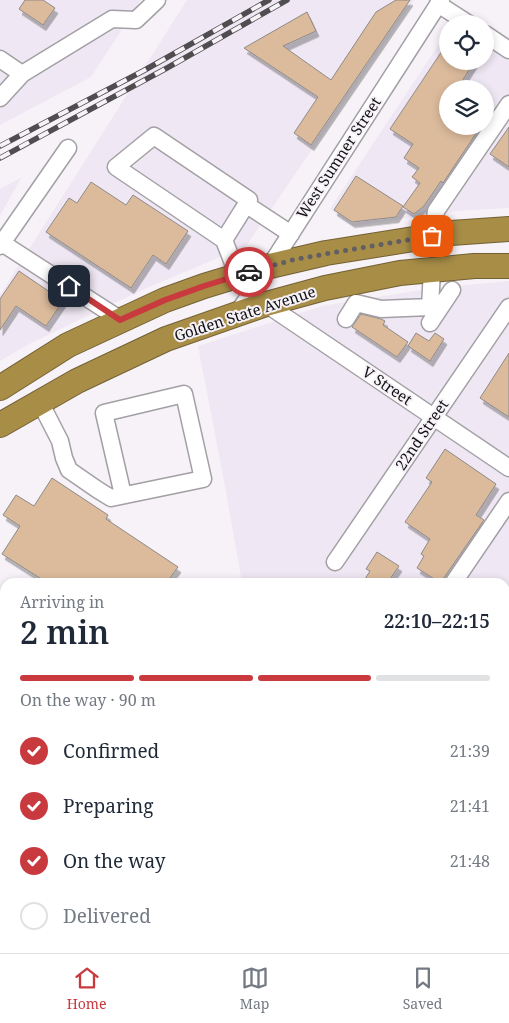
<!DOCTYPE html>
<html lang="en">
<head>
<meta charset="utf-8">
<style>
  :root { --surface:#fff; --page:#f6f6f7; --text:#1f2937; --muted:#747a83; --line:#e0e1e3; --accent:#c93a3f }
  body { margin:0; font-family:"Noto Serif",serif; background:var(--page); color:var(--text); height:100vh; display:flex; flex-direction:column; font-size:19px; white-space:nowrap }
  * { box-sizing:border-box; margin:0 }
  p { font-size:16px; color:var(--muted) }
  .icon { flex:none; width:28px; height:28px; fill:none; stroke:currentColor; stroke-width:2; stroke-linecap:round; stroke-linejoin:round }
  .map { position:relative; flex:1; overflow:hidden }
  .panel { position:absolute; left:0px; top:578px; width:510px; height:376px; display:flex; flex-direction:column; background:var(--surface); border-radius:15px 15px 0 0; box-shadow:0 2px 8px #0003 }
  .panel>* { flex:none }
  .controls { position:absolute; left:439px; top:15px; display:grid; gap:10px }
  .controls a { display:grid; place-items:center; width:55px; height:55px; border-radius:50%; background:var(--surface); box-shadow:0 2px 8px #0003; font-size:25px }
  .pin { position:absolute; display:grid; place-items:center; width:42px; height:42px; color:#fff; margin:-21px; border-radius:10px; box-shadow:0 2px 8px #0006 }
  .courier { position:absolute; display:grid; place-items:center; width:50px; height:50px; margin:-25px; border:4px solid #c93a3f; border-radius:50%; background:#fff; color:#222; box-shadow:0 1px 6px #0007 }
  .head em { font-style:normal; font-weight:600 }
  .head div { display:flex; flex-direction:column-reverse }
  .head { display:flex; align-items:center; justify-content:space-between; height:85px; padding:0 20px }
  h1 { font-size:32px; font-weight:600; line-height:38px }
  .bar { display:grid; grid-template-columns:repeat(4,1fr); gap:8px 5px; align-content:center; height:60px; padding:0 20px }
  .bar i { height:6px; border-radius:4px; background:var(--line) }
  .bar .active { background:var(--accent) }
  .bar p { grid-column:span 4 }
  ol { padding:0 20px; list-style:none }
  li { display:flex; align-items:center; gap:15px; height:55px }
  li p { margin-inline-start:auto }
  li .icon { padding:5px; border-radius:50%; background:var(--accent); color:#fff; stroke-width:4 }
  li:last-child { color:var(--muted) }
  li i { width:28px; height:28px; border:2px solid var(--line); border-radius:50% }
  .tabs { display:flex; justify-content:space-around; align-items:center; height:70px; border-top:1px solid var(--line); background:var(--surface); font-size:14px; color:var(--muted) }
  .tabs a { display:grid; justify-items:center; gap:2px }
  .tabs .active { color:var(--accent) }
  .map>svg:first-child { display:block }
</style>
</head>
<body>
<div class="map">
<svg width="509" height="953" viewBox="0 0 509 953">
  <defs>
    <filter id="shadow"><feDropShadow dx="3" dy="5.5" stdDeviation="0" flood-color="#0004"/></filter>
  </defs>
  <rect width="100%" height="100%" fill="#f6f2f7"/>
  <path fill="#efe7f3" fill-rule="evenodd" d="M 0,0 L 141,0 L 91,77 L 0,125 Z
    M 187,0 L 414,0 L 246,246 L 142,290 L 83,318 L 27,345 L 0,361 L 0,295 Z
    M 447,32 L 448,61 L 485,61 L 485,46 L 509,61 L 509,208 L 456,211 L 352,226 L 330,209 ZM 448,89 L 485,89 L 485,126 L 448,126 Z
    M 22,177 L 0,215 L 0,189 Z
    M 509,281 L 509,663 L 505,669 L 505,582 L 242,582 L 225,486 L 198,346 L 322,306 L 428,289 Z
    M 509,756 L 509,877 L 505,871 L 505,761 Z"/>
  <path fill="#c6dec6" d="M 505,871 L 509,877 L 509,953 L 374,953 L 377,949 L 505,949 Z"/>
  <path fill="#78a0b9" d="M 383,949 L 432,949 L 437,953 L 384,953 Z"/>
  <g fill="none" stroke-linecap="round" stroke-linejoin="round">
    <path stroke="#78a0b9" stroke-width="15" d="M 0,634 L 5,637"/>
  </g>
  <path fill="#dcbb9c" stroke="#8e8a86" filter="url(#shadow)" d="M 25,0 L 43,0 L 55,8 L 43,25 L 19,9 Z
    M 396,0 L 410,0 L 311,145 L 294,133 L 318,97 L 244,48 L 307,12 L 316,31 L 283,46 L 331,80 L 376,12 Z
    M 448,42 L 448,61 L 475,61 L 462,81 L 474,89 L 448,89 L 448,126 L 481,126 L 443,183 L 441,181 L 424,206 L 414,214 L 403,207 L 420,183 L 412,177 L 419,168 L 404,158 L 413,144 L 390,129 Z
    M 509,127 L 509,167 L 490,154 Z
    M 356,176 L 403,206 L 396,217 L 352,222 L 334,210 Z
    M 91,182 L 126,205 L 133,195 L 188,231 L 166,264 L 153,255 L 131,288 L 46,232 L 69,198 L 77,203 Z
    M 19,271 L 63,301 L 46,326 L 16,306 L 0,330 L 0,299 Z
    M 361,314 L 381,319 L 385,321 L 383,325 L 408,342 L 397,357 L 352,327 Z
    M 416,333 L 429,341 L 435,333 L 444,339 L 430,361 L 408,346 Z
    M 509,353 L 509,417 L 480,398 Z
    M 445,449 L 496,484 L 476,515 L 484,520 L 441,582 L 439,582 L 417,568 L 424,556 L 421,554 L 430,539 L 405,522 L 432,482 L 426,478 Z
    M 52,478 L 108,515 L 106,519 L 178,567 L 167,582 L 46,582 L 2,554 L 20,526 L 3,515 L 16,495 L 34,506 Z
    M 377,552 L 399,566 L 388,582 L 363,582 L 370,571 L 366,569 Z"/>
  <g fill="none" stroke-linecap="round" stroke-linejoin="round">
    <defs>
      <path id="minor" d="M 438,4 L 469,24
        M 485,34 L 509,50
        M 0,59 L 22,74 L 112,19 L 136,20 L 157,0
        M 0,98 L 22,74
        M 154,136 L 249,200 L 224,240 L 116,167 Z
        M 247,205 L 291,234
        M 432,236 L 436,211 L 509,104
        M 224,240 L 238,276
        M 2,243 L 121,320
        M 0,246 L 68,148
        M 266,304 L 509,468
        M 236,315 L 270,266 L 441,0
        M 346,319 L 356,303 L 381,309 L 430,307 L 432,270
        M 430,323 L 452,290
        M 40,402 L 60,441 L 64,458 L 69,470 L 98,490 L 111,498 L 203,479 L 184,394 L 104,413 L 123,495
        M 335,562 L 509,307
        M 454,582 L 509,501
        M 505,715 L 509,709
        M 0,718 L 5,721
        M 0,854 L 5,857
        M 98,949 L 104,953
        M 252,953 L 254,949
        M 342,953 L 345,949"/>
      <path id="highway" d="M 0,388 L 68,345 L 165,300 L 204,286 L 270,266 L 326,253 L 451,233 L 509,229
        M 0,425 L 77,381 L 166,339 L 266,304 L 325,288 L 400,273 L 474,266 L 509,266"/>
    </defs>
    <use href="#minor" stroke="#a3a0a5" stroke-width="19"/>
    <use href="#highway" stroke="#736134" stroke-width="26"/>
    <use href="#minor" stroke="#fff" stroke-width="16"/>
    <use href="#highway" stroke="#a88d47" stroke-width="24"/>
    <defs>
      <path id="rail" d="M 0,146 L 143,71 L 269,0
        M 0,158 L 167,68 L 287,0"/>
    </defs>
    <use href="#rail" stroke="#4f4d50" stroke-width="5.5"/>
    <use href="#rail" stroke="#f6f2f7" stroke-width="4" stroke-dasharray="11" stroke-linecap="butt"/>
  </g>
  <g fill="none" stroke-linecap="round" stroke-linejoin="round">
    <path stroke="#615f62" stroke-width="5" stroke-dasharray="0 9" d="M 249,272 L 296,259 L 432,236"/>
    <path stroke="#c93a3f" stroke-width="6" d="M 69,286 L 120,320 L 165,300 L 204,286 L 249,272"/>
  </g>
  <g text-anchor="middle" stroke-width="4" stroke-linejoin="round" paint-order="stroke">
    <g font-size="15" fill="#111012" stroke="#f6f2f7">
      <text transform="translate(339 158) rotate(-57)" y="5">West Sumner Street</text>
      <text transform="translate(245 314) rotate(-18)" y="5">Golden State Avenue</text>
      <text transform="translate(387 386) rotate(34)" y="5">V Street</text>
      <text transform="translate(422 435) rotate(-56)" y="5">22nd Street</text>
    </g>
  </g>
</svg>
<div class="controls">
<a><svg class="icon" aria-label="locate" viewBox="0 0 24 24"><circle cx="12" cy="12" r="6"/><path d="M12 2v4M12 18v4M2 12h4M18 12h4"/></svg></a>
<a><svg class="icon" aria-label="layers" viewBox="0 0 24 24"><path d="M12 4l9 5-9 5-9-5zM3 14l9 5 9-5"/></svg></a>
</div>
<div class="pin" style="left:432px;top:236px;background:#ea580c"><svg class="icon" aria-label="bag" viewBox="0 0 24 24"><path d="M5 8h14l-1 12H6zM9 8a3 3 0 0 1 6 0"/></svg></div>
<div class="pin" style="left:69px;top:286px;background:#1f2937"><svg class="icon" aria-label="home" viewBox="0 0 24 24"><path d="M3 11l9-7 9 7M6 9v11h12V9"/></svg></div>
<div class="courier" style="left:249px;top:272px"><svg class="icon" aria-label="car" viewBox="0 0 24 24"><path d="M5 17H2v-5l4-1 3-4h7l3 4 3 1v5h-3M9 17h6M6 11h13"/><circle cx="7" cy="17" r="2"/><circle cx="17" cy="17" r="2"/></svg></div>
<section class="panel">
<div class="head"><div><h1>2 min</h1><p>Arriving in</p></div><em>22:10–22:15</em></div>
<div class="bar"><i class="active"></i><i class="active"></i><i class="active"></i><i></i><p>On the way · 90 m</p></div>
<ol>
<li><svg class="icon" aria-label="check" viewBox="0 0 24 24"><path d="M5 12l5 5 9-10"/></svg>Confirmed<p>21:39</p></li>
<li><svg class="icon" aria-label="check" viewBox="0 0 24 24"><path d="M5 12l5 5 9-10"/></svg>Preparing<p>21:41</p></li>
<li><svg class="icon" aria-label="check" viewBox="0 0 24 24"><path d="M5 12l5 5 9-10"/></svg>On the way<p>21:48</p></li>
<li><i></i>Delivered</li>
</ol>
</section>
</div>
<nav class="tabs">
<a class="active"><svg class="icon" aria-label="home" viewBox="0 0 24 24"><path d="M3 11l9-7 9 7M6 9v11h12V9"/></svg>Home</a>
<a><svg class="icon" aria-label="map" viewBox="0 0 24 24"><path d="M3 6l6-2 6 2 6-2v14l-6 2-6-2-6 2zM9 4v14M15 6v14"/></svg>Map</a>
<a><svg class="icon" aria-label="saved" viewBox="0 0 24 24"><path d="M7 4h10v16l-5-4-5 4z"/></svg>Saved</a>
</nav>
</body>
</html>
